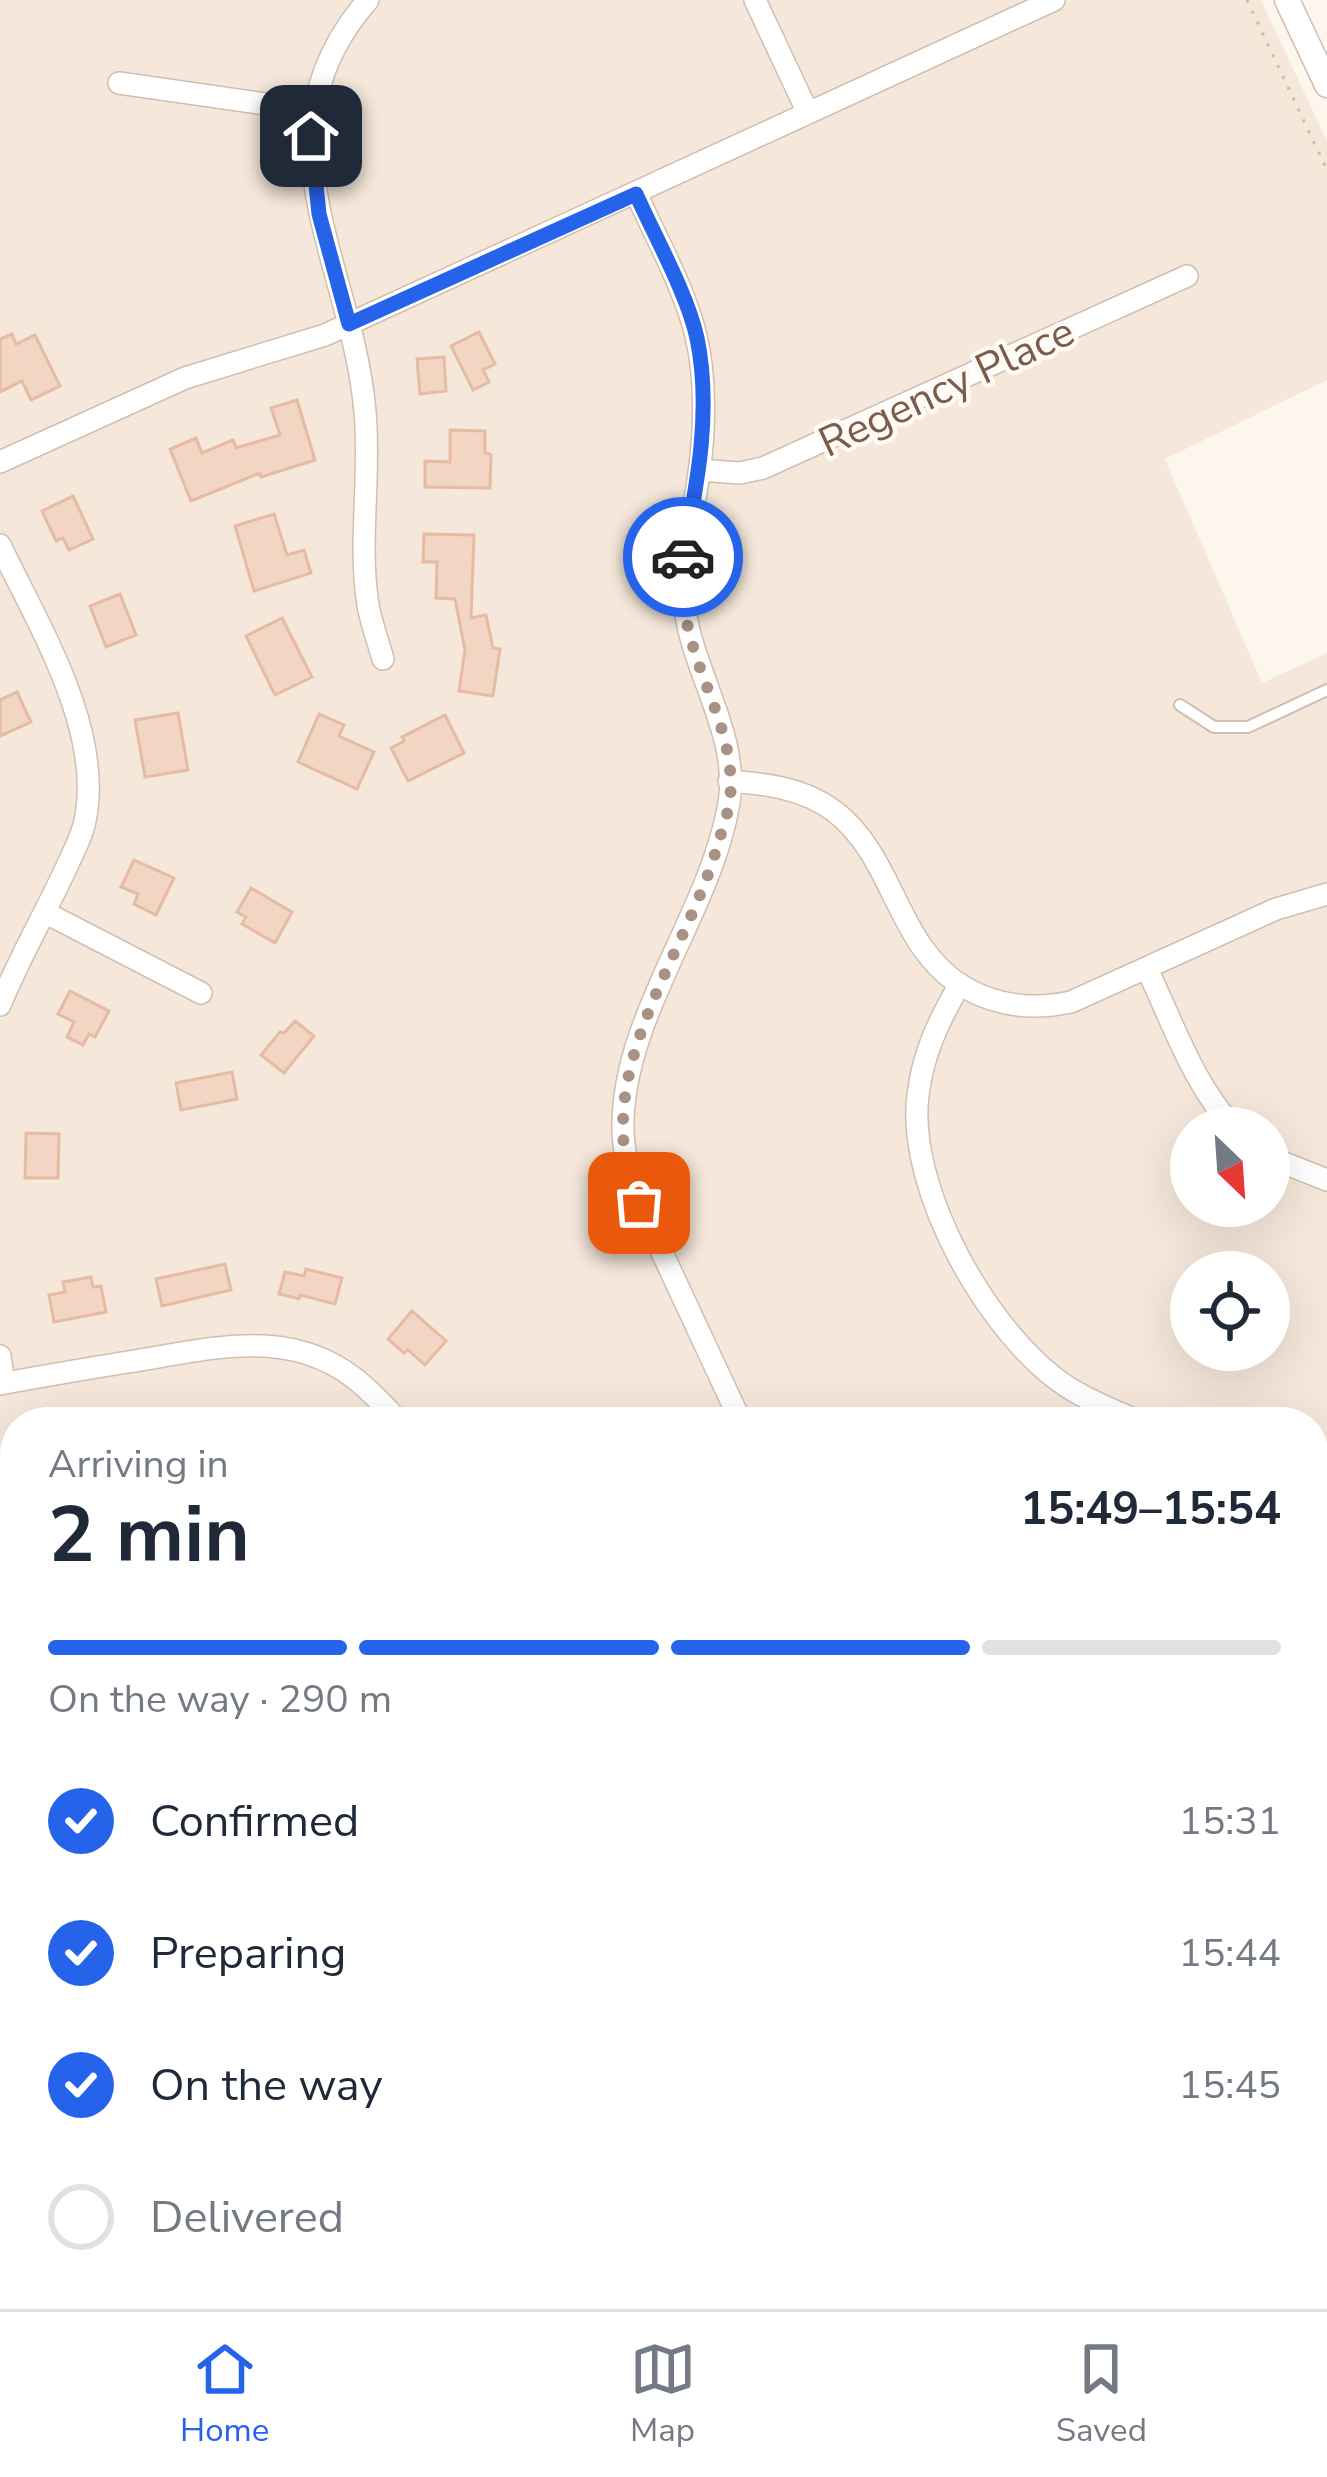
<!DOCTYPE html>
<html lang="en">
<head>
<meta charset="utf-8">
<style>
  :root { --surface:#fff; --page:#f2f2f3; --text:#1f2937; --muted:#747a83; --line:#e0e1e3; --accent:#2563eb }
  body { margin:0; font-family:"Nunito Sans",sans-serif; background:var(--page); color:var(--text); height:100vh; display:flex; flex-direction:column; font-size:45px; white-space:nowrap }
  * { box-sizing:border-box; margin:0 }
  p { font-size:39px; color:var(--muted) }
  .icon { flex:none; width:66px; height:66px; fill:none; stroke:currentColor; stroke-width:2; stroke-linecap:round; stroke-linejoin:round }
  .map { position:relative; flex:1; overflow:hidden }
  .sheet { position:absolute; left:0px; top:1407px; width:1329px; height:903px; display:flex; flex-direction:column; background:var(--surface); border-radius:48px 48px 0 0; box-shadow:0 12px 48px #0002 }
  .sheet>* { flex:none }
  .needle { width:78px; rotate:155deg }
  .controls { position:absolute; left:1170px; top:1107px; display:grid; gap:24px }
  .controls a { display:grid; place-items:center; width:120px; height:120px; border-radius:50%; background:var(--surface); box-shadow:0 12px 48px #0002; font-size:60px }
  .pin { position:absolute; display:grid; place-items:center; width:102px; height:102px; color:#fff; margin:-51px; border-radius:24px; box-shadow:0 6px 18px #0006 }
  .courier { position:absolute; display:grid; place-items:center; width:120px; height:120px; margin:-60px; border:9px solid #2563eb; border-radius:50%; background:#fff; color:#222; box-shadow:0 3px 15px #0007 }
  .head em { font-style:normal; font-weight:700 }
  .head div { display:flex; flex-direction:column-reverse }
  .head { display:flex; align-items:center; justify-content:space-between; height:204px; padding:0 48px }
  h1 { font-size:78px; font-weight:700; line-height:90px }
  .bar { display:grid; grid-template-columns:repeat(4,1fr); gap:18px 12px; align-content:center; height:144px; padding:0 48px }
  .bar i { height:15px; border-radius:9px; background:var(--line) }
  .bar .current { background:var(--accent) }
  .bar p { grid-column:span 4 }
  ol { padding:0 48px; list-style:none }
  li { display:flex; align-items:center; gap:36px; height:132px }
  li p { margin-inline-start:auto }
  li .icon { padding:12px; border-radius:50%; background:var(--accent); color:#fff; stroke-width:4 }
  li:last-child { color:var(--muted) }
  li i { width:66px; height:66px; border:6px solid var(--line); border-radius:50% }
  .menu { display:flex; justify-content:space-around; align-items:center; height:168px; border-top:3px solid var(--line); background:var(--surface); font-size:33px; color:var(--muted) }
  .menu a { display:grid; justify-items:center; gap:6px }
  .menu .current { color:var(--accent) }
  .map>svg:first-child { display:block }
</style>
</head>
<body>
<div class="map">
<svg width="1327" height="2309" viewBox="0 0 1327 2309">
  <rect width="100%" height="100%" fill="#fdf6ec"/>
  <path fill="#f5e8da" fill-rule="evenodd" d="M 0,0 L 1261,0 L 1327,141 L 1327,380 L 1165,459 L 1262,683 L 1327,653 L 1327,2292 L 1314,2267 L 1314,1422 L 15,1422 L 15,1932 L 0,1933 ZM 1191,1128 L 1269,1128 L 1269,1206 L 1191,1206 ZM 1191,1272 L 1269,1272 L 1269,1350 L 1191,1350 Z
    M 419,2295 L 772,2295 L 767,2309 L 410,2309 Z
    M 818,2295 L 1027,2295 L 1034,2309 L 802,2309 Z"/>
  <path fill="#d8ecc9" d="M 15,1932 L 15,2295 L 419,2295 L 410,2309 L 0,2309 L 0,1933 Z
    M 1314,2267 L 1327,2292 L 1327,2309 L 1034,2309 L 1027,2295 L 1314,2295 Z"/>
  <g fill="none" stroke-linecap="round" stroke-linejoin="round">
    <path stroke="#a5d3da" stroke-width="6" d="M 0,2268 L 15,2266
      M 1230,2295 L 1240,2309"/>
  </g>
  <path fill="#f3d5c3" stroke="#e6bba3" stroke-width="3" d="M 479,332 L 495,364 L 483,370 L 489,382 L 473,390 L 451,346 Z
    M 12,334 L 16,344 L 35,335 L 60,386 L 31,400 L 22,381 L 0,392 L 0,339 Z
    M 444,357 L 446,391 L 420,394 L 417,359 Z
    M 297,400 L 315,460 L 261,477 L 260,473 L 191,501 L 170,449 L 196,438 L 202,453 L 233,440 L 236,448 L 280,435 L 271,408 Z
    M 450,430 L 485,431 L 485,452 L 491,455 L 490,488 L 425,487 L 425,461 L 450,462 Z
    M 73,496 L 93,539 L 69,550 L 63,538 L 56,541 L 42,511 Z
    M 274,514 L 287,555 L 304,550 L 311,573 L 254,591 L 235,526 Z
    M 424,534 L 474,535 L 471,618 L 486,615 L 493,648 L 500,649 L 493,696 L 459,691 L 465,650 L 455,599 L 436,598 L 437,562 L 423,562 Z
    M 120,594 L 136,635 L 106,647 L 90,606 Z
    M 282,618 L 312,677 L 275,695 L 246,636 Z
    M 17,692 L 31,722 L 0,736 L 0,700 Z
    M 178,713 L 188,770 L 145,777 L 135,720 Z
    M 319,714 L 344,725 L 339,736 L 374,752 L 357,789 L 298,762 Z
    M 445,715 L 464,753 L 408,781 L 391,748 L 404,741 L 402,737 Z
    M 134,860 L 174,878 L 156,915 L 134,904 L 138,894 L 121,887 Z
    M 251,888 L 292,912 L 275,943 L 242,924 L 246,917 L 237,912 Z
    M 70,991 L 109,1011 L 95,1037 L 89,1034 L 83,1045 L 67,1037 L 74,1022 L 58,1014 Z
    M 295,1021 L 314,1036 L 284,1073 L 261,1055 L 280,1032 L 284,1033 Z
    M 232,1072 L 237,1099 L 181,1110 L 176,1083 Z
    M 26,1133 L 59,1134 L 58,1178 L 25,1178 Z
    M 225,1264 L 231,1290 L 162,1306 L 156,1279 Z
    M 306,1269 L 342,1278 L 335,1304 L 300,1295 L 299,1299 L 279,1294 L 285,1272 L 304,1276 Z
    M 91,1277 L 93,1287 L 101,1286 L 106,1312 L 54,1322 L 49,1295 L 65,1292 L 63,1282 Z
    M 412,1311 L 446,1341 L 425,1365 L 408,1350 L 404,1353 L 388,1339 Z"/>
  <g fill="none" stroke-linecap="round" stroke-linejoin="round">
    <defs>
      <path id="service" d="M 1180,705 L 1214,727 L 1248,727 L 1327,690"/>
      <path id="minor" d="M 368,0 C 250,135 353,265 365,412 C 371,476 358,542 368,605 C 371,623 378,641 383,659
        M 755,0 L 808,113
        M 119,83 L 315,111
        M 636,193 C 656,238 685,289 696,336 C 706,377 705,431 699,473 C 693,519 679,561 685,609 C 693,673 740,736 729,803 C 710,915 620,1018 623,1132 C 624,1157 631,1179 639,1203 L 741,1422
        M 0,462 L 185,378 L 325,335 L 1054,0
        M 700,470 L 740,473 L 763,468 L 1187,276
        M 0,545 C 38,625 104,730 85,821 C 82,836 74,851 68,864 C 46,912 20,956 0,1005
        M 729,781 C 767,784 803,788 834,811 C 895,857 896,947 964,987 C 998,1007 1033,1010 1071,1002 L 1276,909 L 1327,894
        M 46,913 L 201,993
        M 1147,969 C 1173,1023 1193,1084 1234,1128
        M 960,984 C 939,1020 923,1053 918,1095 C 906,1189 989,1335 1066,1386 C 1089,1401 1116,1412 1141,1422
        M 1269,1157 L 1327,1180
        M 0,1356 L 4,1383
        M 0,1384 C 43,1376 85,1369 128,1362 C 212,1349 296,1323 366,1388 C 377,1399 389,1409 398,1422
        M 1314,1450 L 1327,1452
        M 1314,1734 L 1327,1736
        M 888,2295 L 896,2309
        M 1284,2295 L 1293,2309
        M 568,2309 L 576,2295"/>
      <path id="tertiary" d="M 1287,0 L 1327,85"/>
    </defs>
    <use href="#service" stroke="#d1beb0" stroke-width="14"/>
    <use href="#minor" stroke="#d1beb0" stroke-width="24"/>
    <use href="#tertiary" stroke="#d1beb0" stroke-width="27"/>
    <path stroke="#d9b8a5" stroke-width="3" stroke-dasharray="3 9" stroke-linecap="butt" d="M 1247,0 L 1327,170"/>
    <use href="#service" stroke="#fff" stroke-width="10"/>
    <use href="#minor" stroke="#fff" stroke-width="21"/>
    <use href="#tertiary" stroke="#fff" stroke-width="24"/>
  </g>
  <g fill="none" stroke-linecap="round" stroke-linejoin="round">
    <path stroke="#a89285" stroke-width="12" stroke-dasharray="0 21.6" d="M 639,1203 C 631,1179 623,1156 623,1131 C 621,1031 691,939 718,844 C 722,830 728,814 730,799 C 736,742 705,692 691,639 C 683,613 683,585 683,557"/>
    <path stroke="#2563eb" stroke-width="15" d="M 311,136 L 319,214 L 349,324 L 636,194 C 655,237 687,293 697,338 C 712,411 697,485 683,557"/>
  </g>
  <g text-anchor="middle" stroke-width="9" stroke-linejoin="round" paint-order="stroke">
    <g font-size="42" fill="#7a5c4d" stroke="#fffaf3">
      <text transform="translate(946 386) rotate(-25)" y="15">Regency Place</text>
    </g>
  </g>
</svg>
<div class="controls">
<a><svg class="needle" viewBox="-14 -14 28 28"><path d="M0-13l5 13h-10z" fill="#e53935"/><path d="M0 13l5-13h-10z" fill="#747a83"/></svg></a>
<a><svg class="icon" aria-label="locate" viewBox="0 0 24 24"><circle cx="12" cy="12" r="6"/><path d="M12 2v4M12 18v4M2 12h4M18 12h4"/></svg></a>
</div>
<div class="pin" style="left:639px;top:1203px;background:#ea580c"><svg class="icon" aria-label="bag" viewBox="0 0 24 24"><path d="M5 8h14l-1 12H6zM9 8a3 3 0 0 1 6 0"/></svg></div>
<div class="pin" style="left:311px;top:136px;background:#1f2937"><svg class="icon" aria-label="home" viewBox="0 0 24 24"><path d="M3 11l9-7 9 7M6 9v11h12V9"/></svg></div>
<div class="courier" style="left:683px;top:557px"><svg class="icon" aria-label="car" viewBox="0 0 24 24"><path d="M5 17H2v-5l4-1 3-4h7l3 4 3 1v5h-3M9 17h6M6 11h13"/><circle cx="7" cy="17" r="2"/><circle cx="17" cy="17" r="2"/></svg></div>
<section class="sheet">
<div class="head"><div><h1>2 min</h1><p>Arriving in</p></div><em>15:49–15:54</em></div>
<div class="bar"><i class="current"></i><i class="current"></i><i class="current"></i><i></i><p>On the way · 290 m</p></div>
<ol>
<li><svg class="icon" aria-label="check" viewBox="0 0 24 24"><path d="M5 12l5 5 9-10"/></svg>Confirmed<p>15:31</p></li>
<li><svg class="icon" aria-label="check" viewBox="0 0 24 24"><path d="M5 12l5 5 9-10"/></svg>Preparing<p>15:44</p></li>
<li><svg class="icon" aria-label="check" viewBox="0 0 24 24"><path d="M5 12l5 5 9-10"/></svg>On the way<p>15:45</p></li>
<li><i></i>Delivered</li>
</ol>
</section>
</div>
<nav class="menu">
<a class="current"><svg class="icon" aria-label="home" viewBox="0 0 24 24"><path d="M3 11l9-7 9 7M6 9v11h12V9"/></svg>Home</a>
<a><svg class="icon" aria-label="map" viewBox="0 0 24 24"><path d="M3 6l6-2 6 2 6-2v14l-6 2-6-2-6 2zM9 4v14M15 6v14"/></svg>Map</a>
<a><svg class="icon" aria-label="saved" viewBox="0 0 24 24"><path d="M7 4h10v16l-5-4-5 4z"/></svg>Saved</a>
</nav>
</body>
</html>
